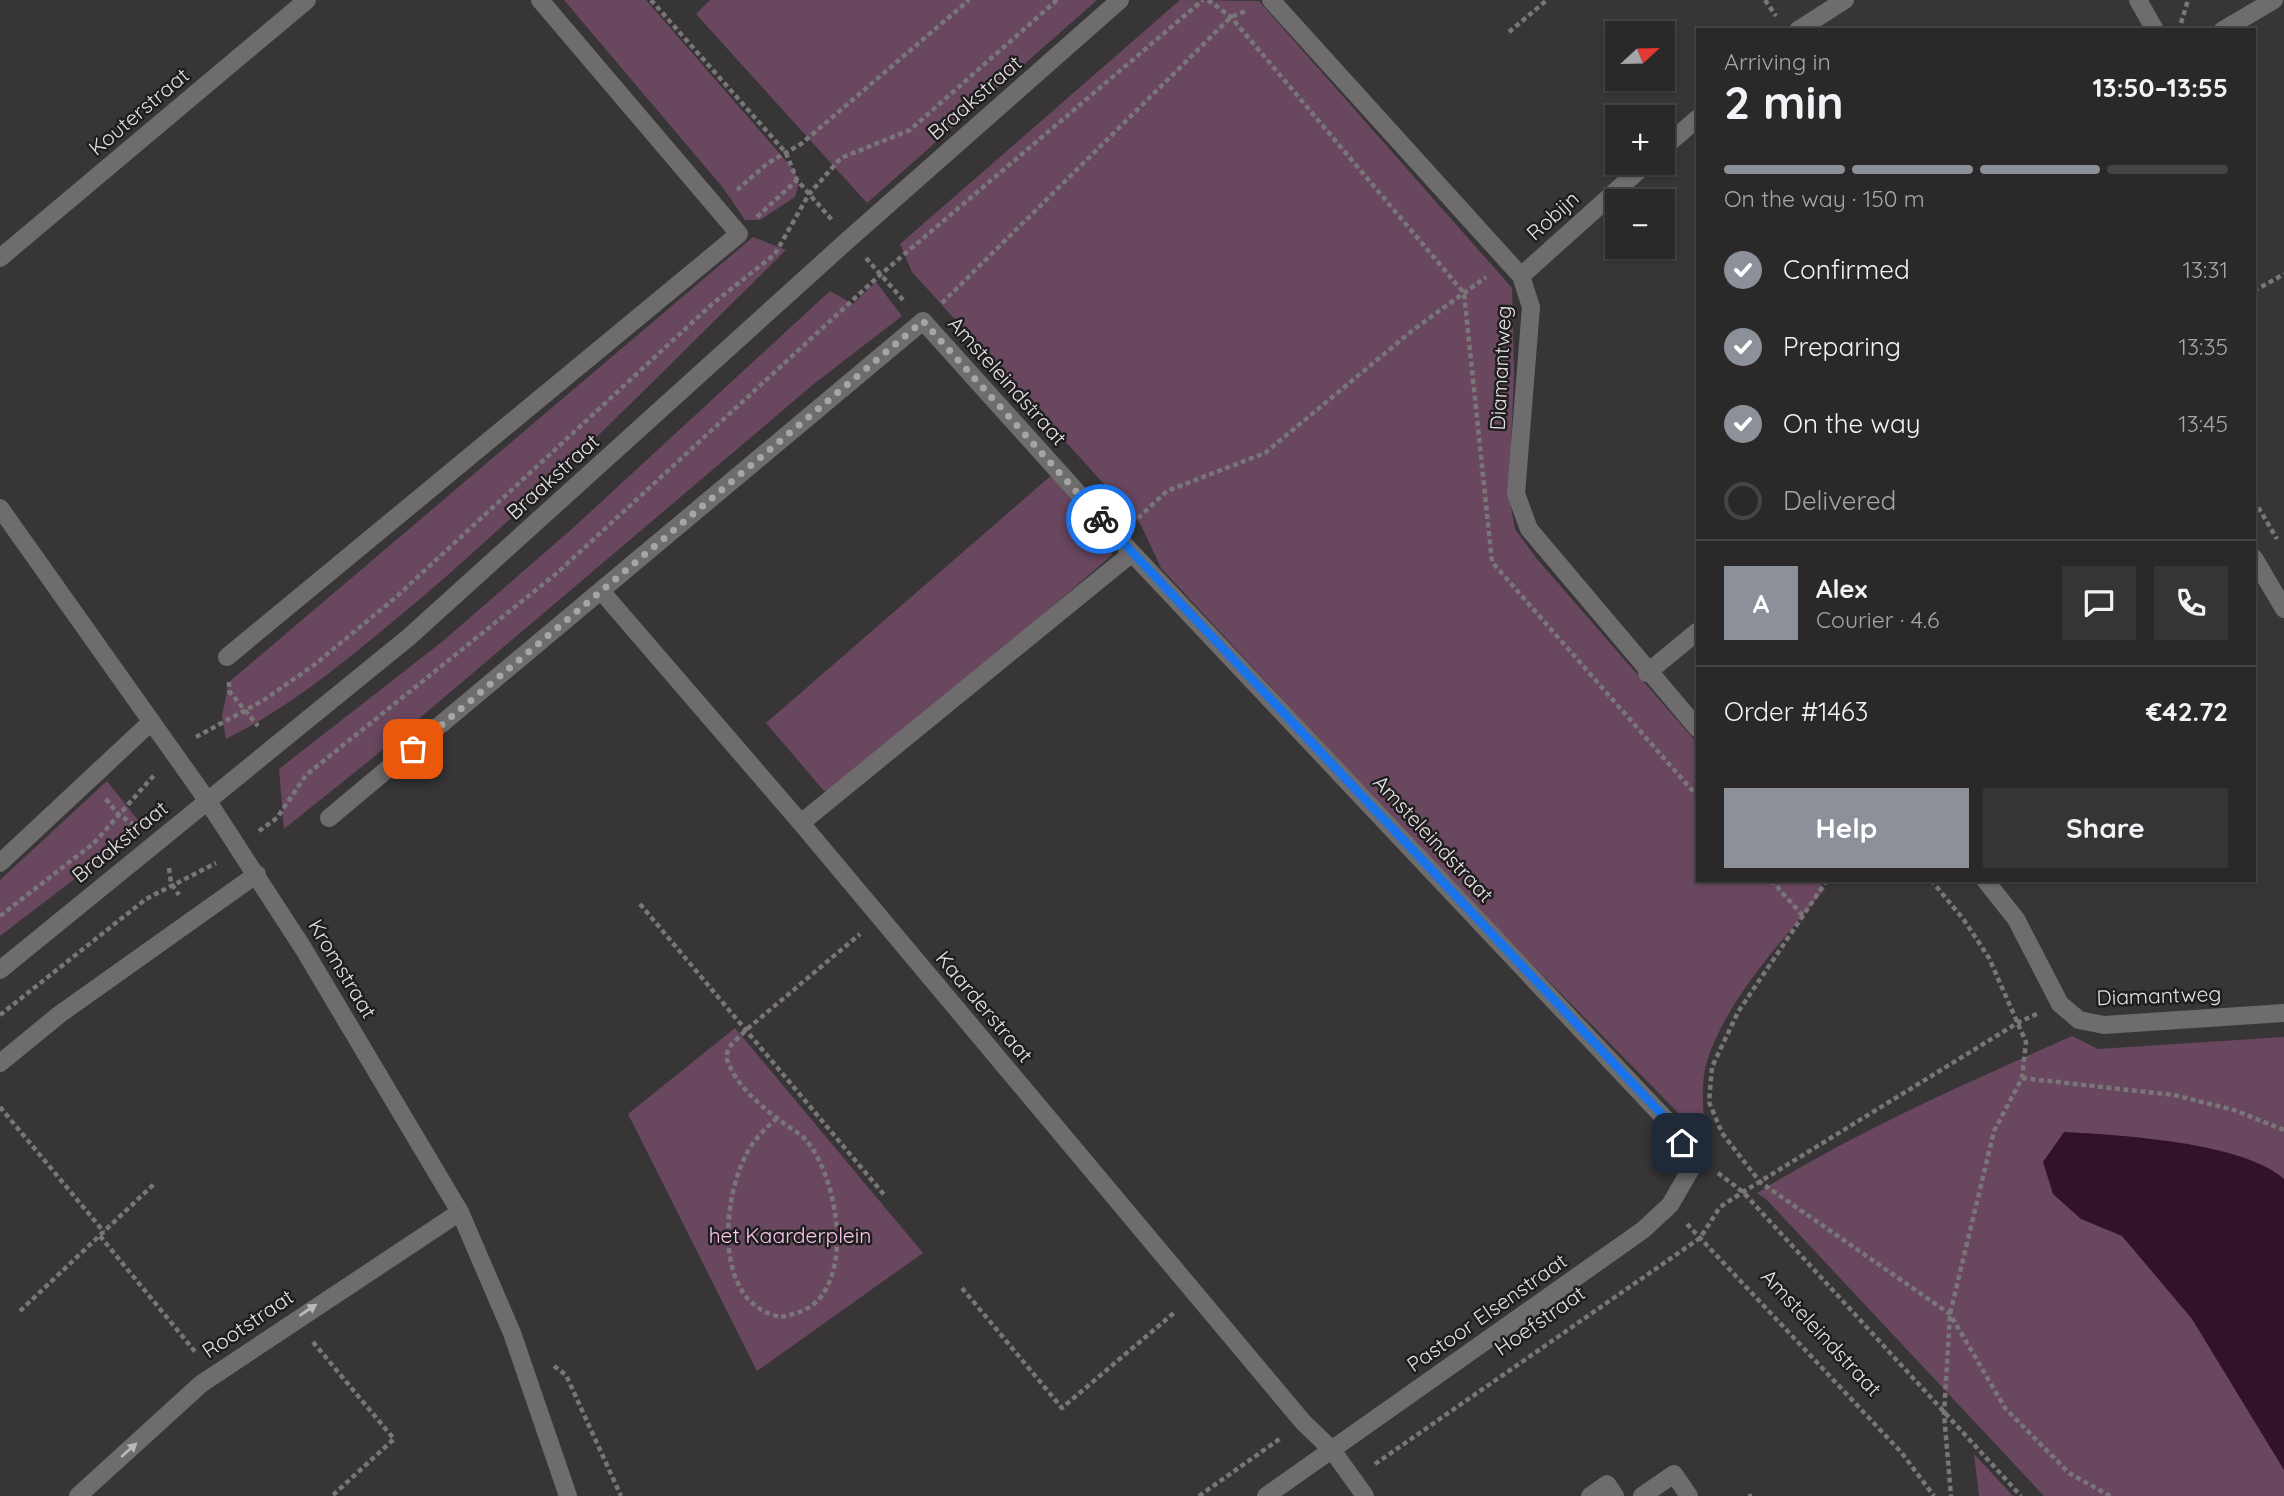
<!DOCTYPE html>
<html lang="en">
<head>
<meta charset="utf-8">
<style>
  :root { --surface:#2a2829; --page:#363435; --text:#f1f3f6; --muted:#a5a6a8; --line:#464446; --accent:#8c9099 }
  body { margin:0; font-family:Quicksand,sans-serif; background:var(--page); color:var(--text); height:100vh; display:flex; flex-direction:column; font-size:26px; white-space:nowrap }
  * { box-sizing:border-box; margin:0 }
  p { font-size:23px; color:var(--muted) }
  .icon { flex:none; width:38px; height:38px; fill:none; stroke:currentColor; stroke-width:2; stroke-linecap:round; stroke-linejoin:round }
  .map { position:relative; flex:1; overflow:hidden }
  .details { position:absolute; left:1696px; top:28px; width:560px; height:854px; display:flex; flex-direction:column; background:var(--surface); border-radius:0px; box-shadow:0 2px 5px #0004,0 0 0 2px var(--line) }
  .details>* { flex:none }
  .needle { width:46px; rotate:68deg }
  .controls { position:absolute; left:1605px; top:21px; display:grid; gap:14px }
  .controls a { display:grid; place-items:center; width:70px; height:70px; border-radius:0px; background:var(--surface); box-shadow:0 2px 5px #0004,0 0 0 2px var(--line); font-size:35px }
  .pin { position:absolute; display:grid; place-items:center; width:60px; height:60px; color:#fff; margin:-30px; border-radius:14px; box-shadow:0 4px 10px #0006 }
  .courier { position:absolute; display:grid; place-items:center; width:70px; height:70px; margin:-35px; border:5px solid #1a73e8; border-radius:50%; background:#fff; color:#222; box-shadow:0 2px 9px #0007 }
  .head em { font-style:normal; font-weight:700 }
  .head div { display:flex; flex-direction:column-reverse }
  .head { display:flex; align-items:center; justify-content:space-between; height:119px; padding:0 28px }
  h1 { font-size:46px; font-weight:700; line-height:52px }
  .bar { display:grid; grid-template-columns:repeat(4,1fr); gap:10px 7px; align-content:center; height:84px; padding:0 28px }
  .bar i { height:9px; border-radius:5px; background:var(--line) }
  .bar .selected { background:var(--accent) }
  .bar p { grid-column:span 4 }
  .line { display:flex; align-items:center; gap:18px; padding:0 28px; border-top:2px solid var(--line) }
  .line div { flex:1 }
  .round { display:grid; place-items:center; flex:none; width:74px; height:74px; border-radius:0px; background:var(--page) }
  ol { padding:0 28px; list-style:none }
  li { display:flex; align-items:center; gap:21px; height:77px }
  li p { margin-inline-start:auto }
  li .icon { padding:7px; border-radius:50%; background:var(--accent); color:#fff; stroke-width:4 }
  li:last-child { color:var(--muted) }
  li i { width:38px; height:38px; border:4px solid var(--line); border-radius:50% }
  .button { display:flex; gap:14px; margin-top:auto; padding:14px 28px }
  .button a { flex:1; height:80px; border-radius:0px; background:var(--accent); color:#fff; font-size:28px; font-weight:700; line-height:80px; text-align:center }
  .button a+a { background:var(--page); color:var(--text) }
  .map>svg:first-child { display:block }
</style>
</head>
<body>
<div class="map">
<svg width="2284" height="1496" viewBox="0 0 2284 1496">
  <rect width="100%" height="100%" fill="#383537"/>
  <path fill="#69475f" d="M 564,0 L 646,0 L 794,170 L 799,182 L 795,197 L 760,220 L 745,220 L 724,189 Z
    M 710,0 L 1097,0 L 867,203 L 696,14 Z
    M 1180,0 L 1259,1 L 1512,288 L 1514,374 L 1509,496 L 1515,529 L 1537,559 L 1697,743 L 1698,880 L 1817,880 L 1825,889 C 1783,940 1732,993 1709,1055 C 1699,1081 1704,1113 1705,1140 L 1456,887 L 1161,568 L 1141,525 L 912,272 L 900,244 Z
    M 753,237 L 786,250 C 664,370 545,493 414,604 C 355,653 295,705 226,739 L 222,716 L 229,682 Z
    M 876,282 L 902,316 L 815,383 L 375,756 L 284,829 L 279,769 L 443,641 L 574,527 L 830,291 L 853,304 Z
    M 1054,473 L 1111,533 L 1112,555 L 843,787 L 824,791 L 766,723 Z
    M 107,781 L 141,824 L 119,845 L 0,936 L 0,880 Z
    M 735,1028 L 923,1253 L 757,1371 L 628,1114 Z
    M 2072,1036 L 2098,1049 L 2284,1037 L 2284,1496 L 2044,1496 L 1767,1200 L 1757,1193 C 1857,1131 1964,1084 2072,1036 Z
    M 1974,1454 L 2013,1496 L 1979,1496 Z"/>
  <path fill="#32122a" d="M 2064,1132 C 2120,1135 2243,1142 2284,1179 L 2284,1470 L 2192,1319 L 2122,1236 L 2081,1219 L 2053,1194 L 2043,1162 Z"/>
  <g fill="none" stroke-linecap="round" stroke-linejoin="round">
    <path stroke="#797678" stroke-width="4.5" stroke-dasharray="5 3.5" stroke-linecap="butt" d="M 651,0 L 786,153 L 797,180 L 832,220
      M 1208,0 L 1231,17 L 1464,293 L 1492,562 L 1698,797
      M 1765,0 L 1776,16
      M 2181,23 L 2188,0
      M 1509,32 L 1547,0
      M 737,190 L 768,163 L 801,144 L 969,0
      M 757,217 L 797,180
      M 866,258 L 904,301
      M 2254,291 L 2284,274
      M 942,303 L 1231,17 L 1248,10
      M 2254,500 L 2277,539
      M 1138,518 L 1167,491 L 1265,453 L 1413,330 L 1486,277
      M 229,682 L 229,691 L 258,726
      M 196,737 L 264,700 L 314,665 L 395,598 L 711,305 L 775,254 L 809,194 L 841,158 L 910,130 L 1057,0
      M 106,799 L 119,815 L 135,825
      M 259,831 L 277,818 L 306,775 L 557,573 L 881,274 L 1203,0
      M 169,868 L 171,883 L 179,895
      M 1771,880 L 1804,917
      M 1827,880 L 1738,1012 L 1712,1067 L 1709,1102 L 1722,1133 L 1760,1182 L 1950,1314 L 2005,1408 L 2069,1473 L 2110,1496
      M 1931,880 L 1964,920 L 1989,958 L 2026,1042 L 2022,1078 L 1994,1131 L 1950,1314 L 1944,1414 L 1951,1496
      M 640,904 L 886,1197
      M 0,916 L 94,843 L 156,773
      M 0,1015 L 146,899 L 216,863
      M 2022,1078 L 2174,1095 L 2234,1110 L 2284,1130
      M 0,1107 L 104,1232
      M 777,1118 C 765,1129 753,1140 746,1155 C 725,1195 715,1281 760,1309 C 766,1313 774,1315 780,1317 C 792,1315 806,1311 815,1303 C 853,1268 836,1177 807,1141 C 802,1135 793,1130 786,1125 C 762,1107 736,1087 726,1057 L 729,1047 L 746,1030 L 860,934
      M 1718,1173 L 1743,1192 L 2021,1496
      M 1687,1224 L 1901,1452 L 1934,1496
      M 100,1236 L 197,1354
      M 962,1288 L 1062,1408 L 1175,1312
      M 20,1311 L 154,1184
      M 313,1342 L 394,1439 L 332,1496
      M 554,1366 L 566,1375 L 621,1496
      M 1375,1464 L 1700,1238 L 1720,1207 L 1743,1192 L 2019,1022 L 2037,1014
      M 1199,1496 L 1281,1438
      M 1748,1496 L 1752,1496"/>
    <path stroke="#6e6c6d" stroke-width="18" d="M 1590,1496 L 1607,1484 L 1615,1496
      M 1642,1496 L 1674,1474 L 1689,1496"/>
    <path stroke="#6e6c6d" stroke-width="18" d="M 1271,0 L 1521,276 L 1531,307 L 1516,494 L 1529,529 L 1698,729
      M 2138,0 L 2155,30
      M 1798,30 L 1845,0
      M 2223,30 L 2274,0
      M 1662,149 L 1698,118
      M 0,258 L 307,0
      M 1521,276 L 1647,163
      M 0,508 L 207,800
      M 2254,558 L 2284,609
      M 602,592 L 801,823 L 1303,1422 L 1332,1450 L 1365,1496
      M 227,657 L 739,234 L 540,0
      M 1647,673 L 1698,631
      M 329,818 L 923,321 L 1132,553 L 1669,1123 L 1695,1162 L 1670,1205 L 1643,1230 L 1266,1496
      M 801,823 L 1132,553
      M 0,863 L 151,722
      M 1985,880 L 2016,919 L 2060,1004 L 2079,1020 L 2104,1025 L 2284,1013
      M 0,1063 L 60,1014 L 257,874
      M 78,1496 L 201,1384 L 460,1212"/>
    <path stroke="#6e6c6d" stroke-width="18" d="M 207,800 L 303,948 L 460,1212 L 512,1333 L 568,1496
      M 0,970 L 409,637 L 849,239 L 1120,0"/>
  </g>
  <defs><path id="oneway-solid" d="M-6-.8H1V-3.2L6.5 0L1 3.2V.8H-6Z" transform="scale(1.75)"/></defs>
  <g fill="#bab8b9">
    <use href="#oneway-solid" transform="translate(308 1310) rotate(-34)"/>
    <use href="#oneway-solid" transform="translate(129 1450) rotate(-42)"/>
  </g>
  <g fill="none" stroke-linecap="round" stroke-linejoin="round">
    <path stroke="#a7a5a6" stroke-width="7" stroke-dasharray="0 12.6" d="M 413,749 L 923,321 L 1101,519"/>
    <path stroke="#1a73e8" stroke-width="9" d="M 1101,519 L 1670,1123 L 1682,1143"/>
  </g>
  <g text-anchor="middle" stroke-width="5" stroke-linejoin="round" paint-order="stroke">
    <g font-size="21" fill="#e3e1e2" stroke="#1f1d1e">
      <text transform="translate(975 98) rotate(-41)" y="7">Braakstraat</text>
      <text transform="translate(139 112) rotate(-40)" y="7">Kouterstraat</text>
      <text transform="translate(1553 216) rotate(-42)" y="7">Robijn</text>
      <text transform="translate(1501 368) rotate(-87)" y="7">Diamantweg</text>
      <text transform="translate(1007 381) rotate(48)" y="7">Amsteleindstraat</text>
      <text transform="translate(553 477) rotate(-42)" y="7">Braakstraat</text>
      <text transform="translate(1433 839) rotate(47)" y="7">Amsteleindstraat</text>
      <text transform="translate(120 842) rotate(-39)" y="7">Braakstraat</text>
      <text transform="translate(342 969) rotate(59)" y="7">Kromstraat</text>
      <text transform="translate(2159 996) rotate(-2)" y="7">Diamantweg</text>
      <text transform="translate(984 1007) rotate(50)" y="7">Kaarderstraat</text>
      <text transform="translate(1487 1313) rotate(-35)" y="7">Pastoor Elsenstraat</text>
      <text transform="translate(1540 1321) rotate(-35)" y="7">Hoefstraat</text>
      <text transform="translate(248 1324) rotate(-34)" y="7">Rootstraat</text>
      <text transform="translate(1821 1333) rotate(47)" y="7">Amsteleindstraat</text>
    </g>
    <g font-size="21" fill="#fbc7eb" stroke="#1f1d1e">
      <text x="790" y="1243">het Kaarderplein</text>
    </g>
  </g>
</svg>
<div class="controls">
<a><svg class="needle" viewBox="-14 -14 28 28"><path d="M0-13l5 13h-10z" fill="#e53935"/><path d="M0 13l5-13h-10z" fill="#a5a6a8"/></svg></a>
<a>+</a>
<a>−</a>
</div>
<div class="pin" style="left:413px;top:749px;background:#ea580c"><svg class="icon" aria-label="bag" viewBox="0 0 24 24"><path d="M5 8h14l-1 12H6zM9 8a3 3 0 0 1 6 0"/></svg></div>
<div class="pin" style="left:1682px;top:1143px;background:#1f2937"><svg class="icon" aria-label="home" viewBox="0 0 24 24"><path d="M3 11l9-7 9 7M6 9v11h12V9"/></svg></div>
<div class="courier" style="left:1101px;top:519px"><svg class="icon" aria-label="bike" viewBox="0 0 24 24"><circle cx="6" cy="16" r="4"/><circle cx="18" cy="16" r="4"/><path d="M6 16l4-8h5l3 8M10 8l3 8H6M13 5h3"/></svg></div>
<section class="details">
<div class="head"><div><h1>2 min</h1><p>Arriving in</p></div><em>13:50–13:55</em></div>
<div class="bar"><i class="selected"></i><i class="selected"></i><i class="selected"></i><i></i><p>On the way · 150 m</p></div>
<ol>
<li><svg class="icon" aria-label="check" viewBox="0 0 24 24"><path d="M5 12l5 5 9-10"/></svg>Confirmed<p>13:31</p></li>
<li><svg class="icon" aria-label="check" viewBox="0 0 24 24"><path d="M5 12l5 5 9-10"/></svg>Preparing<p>13:35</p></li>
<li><svg class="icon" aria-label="check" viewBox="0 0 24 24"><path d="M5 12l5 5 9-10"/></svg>On the way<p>13:45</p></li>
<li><i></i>Delivered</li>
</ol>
<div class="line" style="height:126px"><b class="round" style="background:var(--accent);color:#fff">A</b><div><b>Alex</b><p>Courier · 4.6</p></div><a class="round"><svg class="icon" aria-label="chat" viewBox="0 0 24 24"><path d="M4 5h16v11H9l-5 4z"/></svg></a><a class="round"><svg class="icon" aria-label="phone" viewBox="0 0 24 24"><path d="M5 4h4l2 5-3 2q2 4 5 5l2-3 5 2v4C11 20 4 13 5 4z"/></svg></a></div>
<div class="line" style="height:91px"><div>Order #1463</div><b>€42.72</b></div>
<div class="button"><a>Help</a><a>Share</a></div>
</section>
</div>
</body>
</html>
